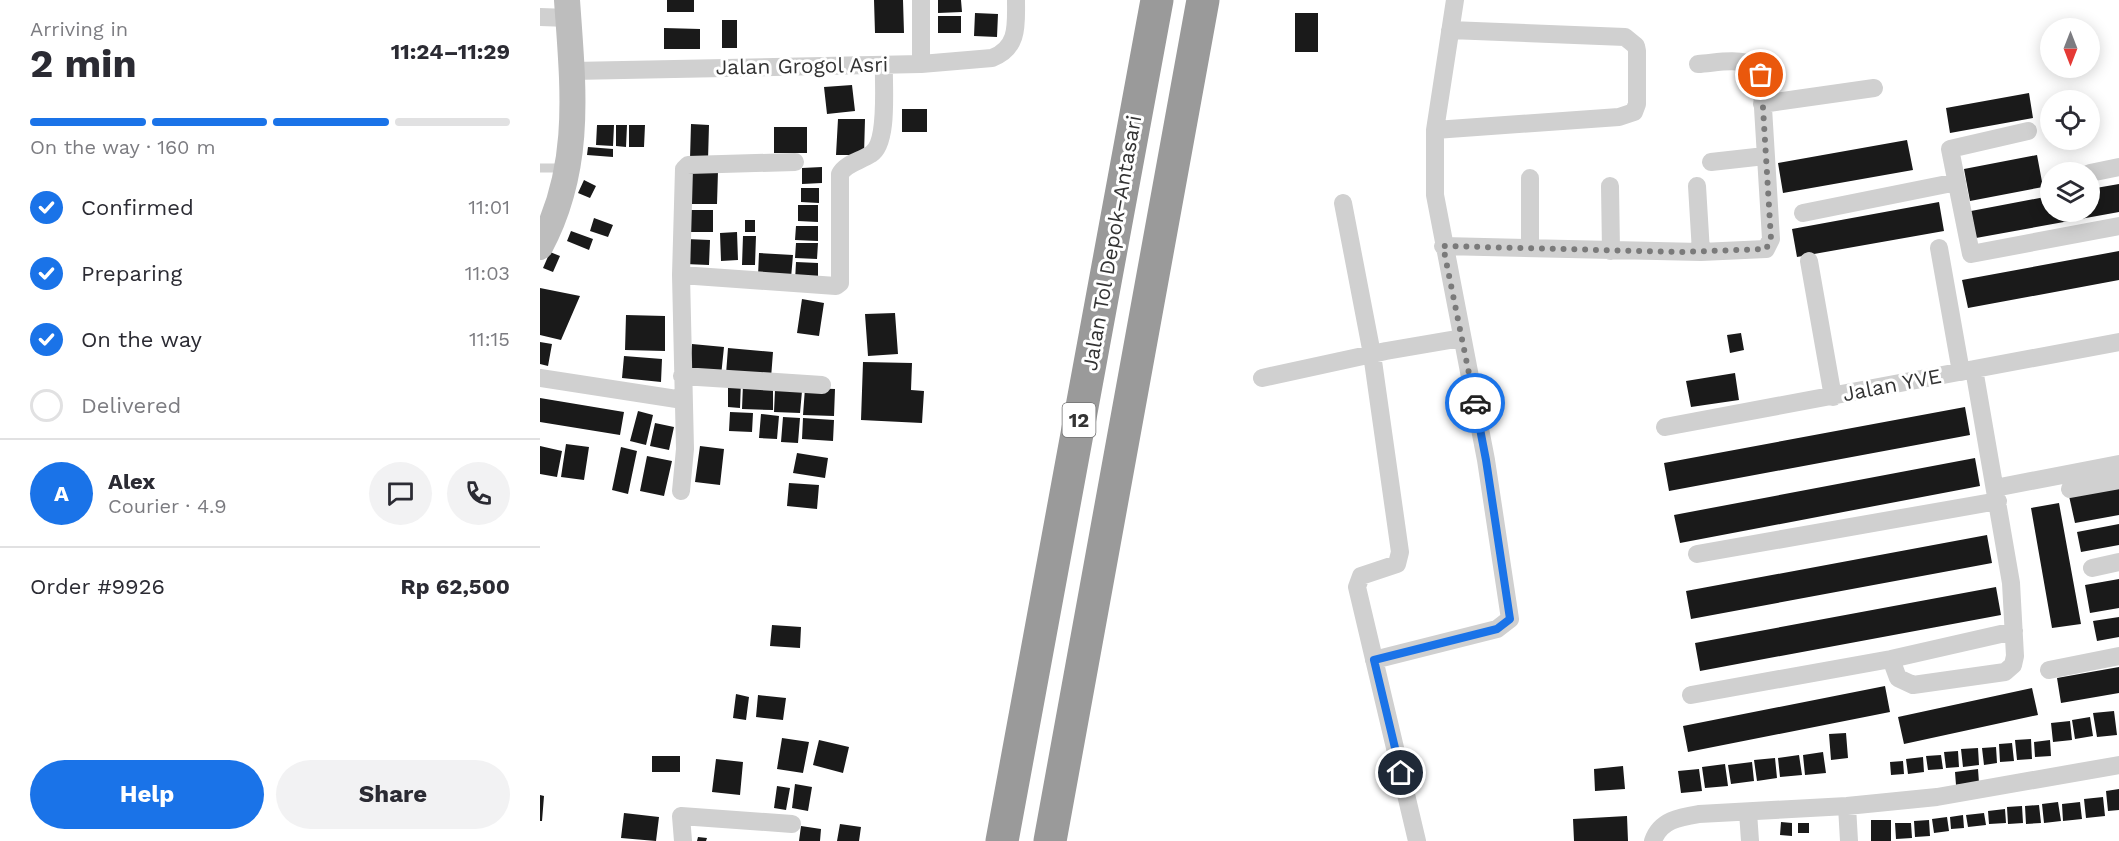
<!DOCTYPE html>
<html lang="en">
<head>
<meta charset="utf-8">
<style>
  :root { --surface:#fff; --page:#f2f2f3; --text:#2b2b33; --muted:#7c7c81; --line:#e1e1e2; --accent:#1a73e8 }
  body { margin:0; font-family:"Work Sans",sans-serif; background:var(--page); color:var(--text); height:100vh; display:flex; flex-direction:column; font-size:22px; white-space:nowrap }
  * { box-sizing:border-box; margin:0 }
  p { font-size:20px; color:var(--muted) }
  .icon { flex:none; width:33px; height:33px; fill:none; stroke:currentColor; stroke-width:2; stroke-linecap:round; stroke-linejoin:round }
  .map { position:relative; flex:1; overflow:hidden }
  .panel { display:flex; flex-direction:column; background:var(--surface); width:540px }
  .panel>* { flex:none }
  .needle { width:39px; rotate:180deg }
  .fabs { position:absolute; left:1500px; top:18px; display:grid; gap:12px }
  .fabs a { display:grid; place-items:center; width:60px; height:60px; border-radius:50%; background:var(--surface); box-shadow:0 3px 15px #0003; font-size:30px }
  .pin { position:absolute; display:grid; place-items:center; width:51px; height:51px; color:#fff; margin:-26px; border:3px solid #fff; border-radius:50%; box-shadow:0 2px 6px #0007 }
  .courier { position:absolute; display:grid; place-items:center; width:60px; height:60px; margin:-30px; border:4px solid #1a73e8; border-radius:50%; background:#fff; color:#222; box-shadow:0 2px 8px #0007 }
  .headline em { font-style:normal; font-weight:700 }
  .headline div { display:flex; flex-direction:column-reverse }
  .headline { display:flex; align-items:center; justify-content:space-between; height:102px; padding:0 30px }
  h1 { font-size:39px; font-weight:700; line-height:45px }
  .bar { display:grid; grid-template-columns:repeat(4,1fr); gap:9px 6px; align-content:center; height:72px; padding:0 30px }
  .bar i { height:8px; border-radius:4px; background:var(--line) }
  .bar .current { background:var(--accent) }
  .bar p { grid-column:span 4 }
  .line { display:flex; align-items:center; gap:15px; padding:0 30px; border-top:2px solid var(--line) }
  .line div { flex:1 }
  .round { display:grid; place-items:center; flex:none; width:63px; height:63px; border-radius:32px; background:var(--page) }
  ol { padding:0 30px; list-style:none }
  li { display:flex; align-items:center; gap:18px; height:66px }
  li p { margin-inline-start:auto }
  li .icon { padding:6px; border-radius:50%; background:var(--accent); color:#fff; stroke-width:4 }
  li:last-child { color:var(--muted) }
  li i { width:33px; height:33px; border:3px solid var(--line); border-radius:50% }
  .action { display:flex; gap:12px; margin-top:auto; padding:12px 30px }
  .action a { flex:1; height:69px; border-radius:36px; background:var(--accent); color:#fff; font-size:24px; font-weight:700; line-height:69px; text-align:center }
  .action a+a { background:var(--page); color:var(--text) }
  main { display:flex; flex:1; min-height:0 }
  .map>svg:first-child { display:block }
</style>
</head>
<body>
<main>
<section class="panel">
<div class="headline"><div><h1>2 min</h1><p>Arriving in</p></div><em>11:24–11:29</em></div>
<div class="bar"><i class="current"></i><i class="current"></i><i class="current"></i><i></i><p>On the way · 160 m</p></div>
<ol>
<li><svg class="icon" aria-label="check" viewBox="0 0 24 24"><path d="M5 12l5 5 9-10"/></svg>Confirmed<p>11:01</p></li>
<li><svg class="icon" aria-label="check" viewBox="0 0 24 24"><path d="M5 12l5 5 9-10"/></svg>Preparing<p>11:03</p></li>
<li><svg class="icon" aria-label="check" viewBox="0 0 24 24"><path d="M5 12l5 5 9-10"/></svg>On the way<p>11:15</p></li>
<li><i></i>Delivered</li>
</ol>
<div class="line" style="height:108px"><b class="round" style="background:var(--accent);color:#fff">A</b><div><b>Alex</b><p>Courier · 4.9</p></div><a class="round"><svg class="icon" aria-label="chat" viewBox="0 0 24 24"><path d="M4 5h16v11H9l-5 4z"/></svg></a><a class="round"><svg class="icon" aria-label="phone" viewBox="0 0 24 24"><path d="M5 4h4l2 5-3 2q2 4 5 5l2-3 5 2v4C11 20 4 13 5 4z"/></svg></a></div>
<div class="line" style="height:78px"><div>Order #9926</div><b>Rp 62,500</b></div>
<div class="action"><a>Help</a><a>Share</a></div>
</section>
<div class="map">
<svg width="1579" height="841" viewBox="0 0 1579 841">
  <rect width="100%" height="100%" fill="#fff"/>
  <path fill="#1a1a1a" d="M 127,0 L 154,0 L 154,12 L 127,12 Z
    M 334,0 L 363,0 L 364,33 L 335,33 Z
    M 398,0 L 421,0 L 422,12 L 398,13 Z
    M 435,13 L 458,14 L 457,37 L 434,36 Z
    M 755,13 L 778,13 L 778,52 L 755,52 Z
    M 398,16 L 421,16 L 421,33 L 398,33 Z
    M 182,20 L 197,20 L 197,48 L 182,48 Z
    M 124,28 L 160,29 L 160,49 L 124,49 Z
    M 312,85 L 315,111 L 287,114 L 284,87 Z
    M 1489,93 L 1493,118 L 1410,133 L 1406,108 Z
    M 362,109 L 387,109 L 387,132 L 362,132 Z
    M 298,119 L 325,119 L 324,155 L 296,155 Z
    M 151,124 L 169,125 L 168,160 L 150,159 Z
    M 57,125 L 74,125 L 73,146 L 56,145 Z
    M 76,125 L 87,125 L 86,147 L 76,146 Z
    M 89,125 L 105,125 L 104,147 L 89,147 Z
    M 234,127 L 267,127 L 267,153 L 234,153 Z
    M 1367,140 L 1373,170 L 1243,193 L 1238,163 Z
    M 48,147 L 73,149 L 73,157 L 47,155 Z
    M 1497,155 L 1503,187 L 1430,201 L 1424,169 Z
    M 282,167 L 282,183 L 262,184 L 262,168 Z
    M 146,170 L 178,171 L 177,204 L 146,204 Z
    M 44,180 L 56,186 L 50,198 L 38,193 Z
    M 1579,184 L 1579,212 L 1436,238 L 1431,211 L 1510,196 L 1510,212 L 1550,212 L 1550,189 Z
    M 261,188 L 279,188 L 279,203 L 261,202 Z
    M 1399,202 L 1404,231 L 1257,257 L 1252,229 Z
    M 258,205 L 278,205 L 278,222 L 258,221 Z
    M 148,210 L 173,210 L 173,232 L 148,232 Z
    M 54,218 L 73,225 L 68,237 L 50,231 Z
    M 205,220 L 215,220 L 215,232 L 205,232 Z
    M 256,226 L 278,226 L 278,241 L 255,240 Z
    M 31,231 L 53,239 L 49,250 L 27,241 Z
    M 197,232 L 198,260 L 181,261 L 180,233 Z
    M 203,236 L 216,236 L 215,265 L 202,265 Z
    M 146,239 L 170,240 L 169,265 L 145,264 Z
    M 256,243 L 278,243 L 277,259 L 255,258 Z
    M 1579,251 L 1579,280 L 1428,308 L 1422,280 Z
    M 10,252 L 20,256 L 13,272 L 3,268 Z
    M 219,253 L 253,255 L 251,278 L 218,276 Z
    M 256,262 L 278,263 L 278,281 L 255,281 Z
    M 0,288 L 40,296 L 21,340 L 0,335 Z
    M 262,299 L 284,303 L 279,336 L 257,333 Z
    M 355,313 L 358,354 L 328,356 L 325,314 Z
    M 86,315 L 125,316 L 125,351 L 85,350 Z
    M 1201,333 L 1204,350 L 1190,353 L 1187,335 Z
    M 0,342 L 12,344 L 8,366 L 0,364 Z
    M 152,344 L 184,347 L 181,376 L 149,373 Z
    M 188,348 L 233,352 L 231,378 L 186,374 Z
    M 84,356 L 122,359 L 121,382 L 82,378 Z
    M 323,362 L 372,363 L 371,390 L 384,391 L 382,423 L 321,420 Z
    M 1195,373 L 1199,400 L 1151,407 L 1146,381 Z
    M 188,381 L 201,381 L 200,408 L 188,407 Z
    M 203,384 L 233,385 L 233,410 L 202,409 Z
    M 265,388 L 295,389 L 294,416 L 263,415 Z
    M 235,390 L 262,391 L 260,413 L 234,412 Z
    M 0,398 L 84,412 L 80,435 L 0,422 Z
    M 1425,407 L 1430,435 L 1129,491 L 1124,463 Z
    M 98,411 L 113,415 L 106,445 L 90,441 Z
    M 190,412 L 213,413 L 212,432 L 189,431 Z
    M 221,414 L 239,416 L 237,439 L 219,438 Z
    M 243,417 L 260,418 L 258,443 L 241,442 Z
    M 263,418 L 294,420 L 293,441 L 262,439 Z
    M 115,423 L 134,427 L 129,450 L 110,446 Z
    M 26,444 L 49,447 L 44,480 L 21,477 Z
    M 0,446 L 22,451 L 17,477 L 0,474 Z
    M 160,446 L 184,449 L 180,485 L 155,482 Z
    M 81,447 L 97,451 L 88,494 L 72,490 Z
    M 257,453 L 288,458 L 285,478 L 253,473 Z
    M 107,456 L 132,461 L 124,496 L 100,491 Z
    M 1435,458 L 1440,486 L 1140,543 L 1134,515 Z
    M 249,483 L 279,485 L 277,509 L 247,506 Z
    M 1579,487 L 1579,515 L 1535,523 L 1529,496 Z
    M 1519,503 L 1541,624 L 1512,628 L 1491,508 Z
    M 1579,524 L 1579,545 L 1541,552 L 1537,532 Z
    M 1447,535 L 1452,563 L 1151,619 L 1146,591 Z
    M 1579,579 L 1579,608 L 1550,613 L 1545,585 Z
    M 1456,587 L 1461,615 L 1160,671 L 1155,643 Z
    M 1579,617 L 1579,637 L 1557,641 L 1553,621 Z
    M 232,625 L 261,627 L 260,648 L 230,646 Z
    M 1579,667 L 1579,693 L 1521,703 L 1517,678 Z
    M 1345,686 L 1350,712 L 1148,752 L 1143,726 Z
    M 1492,688 L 1498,715 L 1364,744 L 1358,717 Z
    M 196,694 L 209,697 L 206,720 L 193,718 Z
    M 218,695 L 246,698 L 243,720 L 216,717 Z
    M 1574,711 L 1577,735 L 1557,737 L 1553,713 Z
    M 1550,717 L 1553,736 L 1535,739 L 1532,720 Z
    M 1530,721 L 1532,740 L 1513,742 L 1511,723 Z
    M 1306,733 L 1308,758 L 1291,760 L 1289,734 Z
    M 242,738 L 269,742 L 263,773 L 237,769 Z
    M 1491,739 L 1492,759 L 1477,760 L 1475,740 Z
    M 279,740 L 309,747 L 303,773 L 273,765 Z
    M 1510,740 L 1511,756 L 1495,757 L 1494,742 Z
    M 1472,743 L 1474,761 L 1460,762 L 1459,744 Z
    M 1456,747 L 1457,763 L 1444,765 L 1442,748 Z
    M 1438,748 L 1439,765 L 1423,767 L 1421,749 Z
    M 1418,751 L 1419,767 L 1406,768 L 1404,752 Z
    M 1283,752 L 1286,773 L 1265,775 L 1263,755 Z
    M 1259,755 L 1262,775 L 1240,777 L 1238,758 Z
    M 1401,755 L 1403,769 L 1388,770 L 1386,756 Z
    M 112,756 L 140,756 L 140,772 L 112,772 Z
    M 1383,757 L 1384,772 L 1368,774 L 1366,759 Z
    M 1235,758 L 1237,778 L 1217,781 L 1214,760 Z
    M 176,759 L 203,762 L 200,795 L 172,792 Z
    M 1363,761 L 1364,774 L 1351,775 L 1350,762 Z
    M 1212,762 L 1214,781 L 1191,784 L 1188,765 Z
    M 1185,764 L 1188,786 L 1165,788 L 1162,767 Z
    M 1083,766 L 1085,789 L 1055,791 L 1054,769 Z
    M 1159,769 L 1162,791 L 1141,793 L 1138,771 Z
    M 1438,769 L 1439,783 L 1416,785 L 1415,772 Z
    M 255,784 L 272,787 L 268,811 L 252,808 Z
    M 237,786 L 250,788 L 246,810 L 234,808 Z
    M 1579,789 L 1579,810 L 1568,811 L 1566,791 Z
    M 0,795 L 4,796 L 2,821 L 0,821 Z
    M 1563,797 L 1565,816 L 1546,818 L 1544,799 Z
    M 1518,802 L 1521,821 L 1504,823 L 1502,804 Z
    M 1540,802 L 1542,819 L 1523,821 L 1522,804 Z
    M 1499,805 L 1501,823 L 1486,824 L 1485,806 Z
    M 1482,806 L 1483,823 L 1468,824 L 1467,807 Z
    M 1465,809 L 1466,823 L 1449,824 L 1448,811 Z
    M 84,813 L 119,817 L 116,841 L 81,838 Z
    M 1444,813 L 1446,825 L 1428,827 L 1426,815 Z
    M 1423,815 L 1424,828 L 1411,829 L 1410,817 Z
    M 1087,816 L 1088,841 L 1034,841 L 1033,819 Z
    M 1407,817 L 1409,831 L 1394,833 L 1392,819 Z
    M 1331,820 L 1351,820 L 1351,841 L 1331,841 Z
    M 1389,820 L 1390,836 L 1375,837 L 1374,821 Z
    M 1241,822 L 1252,823 L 1252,836 L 1240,835 Z
    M 1258,823 L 1269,823 L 1269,833 L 1258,833 Z
    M 1355,823 L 1371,823 L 1372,838 L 1356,839 Z
    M 300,824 L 321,827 L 319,841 L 297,841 Z
    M 261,826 L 281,829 L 280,841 L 259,841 Z
    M 158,837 L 167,838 L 166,841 L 157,841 Z"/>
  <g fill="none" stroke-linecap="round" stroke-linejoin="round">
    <path stroke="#d0d0d0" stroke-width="9" d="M 0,168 L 24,168"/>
    <path stroke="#d0d0d0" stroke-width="18" d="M 0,17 L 29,18
      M 381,64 L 381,0
      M 32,71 L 381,64 L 452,58 C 479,48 476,24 476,0
      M 1222,104 L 1334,88
      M 895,130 L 1079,117 L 1094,112 L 1097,104 L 1097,51 L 1096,46 L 1085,37 L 910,30
      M 1488,131 L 1410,149 L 1431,254 L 1579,226
      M 1171,162 L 1225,156
      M 1550,173 L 1579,167
      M 990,178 L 990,248
      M 1070,186 L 1071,251
      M 1157,186 L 1161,252
      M 803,203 L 832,354 L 860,552 L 857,564 L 821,576 L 817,587 L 877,841
      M 1263,213 L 1417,182
      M 903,246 L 1161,252 L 1226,249 L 1231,239 L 1221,75 C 1209,54 1179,63 1158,64
      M 1399,248 L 1421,372
      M 1269,261 L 1293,397
      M 141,275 L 296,286 L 300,283 L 300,174 C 306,163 321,161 331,154 C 349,143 343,85 344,65
      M 142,376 L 282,385
      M 0,378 L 143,400
      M 722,378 L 846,351 L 922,338
      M 1125,427 L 1579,342
      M 1455,488 L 1579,464
      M 1530,489 L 1579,480
      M 141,491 L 145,449 L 141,275 L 144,169 L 148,165 L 255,162
      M 1157,554 L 1458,501
      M 1552,568 L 1579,562
      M 1351,659 L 1358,678 L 1373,685 L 1465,672 L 1473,665 L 1475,656 L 1471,583 L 1434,369
      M 834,660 L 957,629 L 970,619 L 946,460 L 895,195 L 895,130 L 915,0
      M 1509,670 L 1579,656
      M 1151,695 L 1351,659 L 1474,631
      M 1307,806 L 1309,841
      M 1208,812 L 1210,841
      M 143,841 L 141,816 L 252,824
      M 1113,841 C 1120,820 1140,817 1159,814 L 1307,806 L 1397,797 L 1579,765"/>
    <path stroke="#bdbdbd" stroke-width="26" d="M 0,247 C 43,167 33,87 27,0"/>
    <path stroke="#9a9a9a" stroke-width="33" d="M 462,841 L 617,0
      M 510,841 L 663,0"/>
  </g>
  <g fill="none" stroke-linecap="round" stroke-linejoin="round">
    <path stroke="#7a7a7a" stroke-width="6" stroke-dasharray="0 10.8" d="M 935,403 L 903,246 L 1139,252 L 1226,249 L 1231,239 L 1221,75"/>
    <path stroke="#1a73e8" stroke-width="8" d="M 861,773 L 834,660 L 957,629 L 970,619 L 946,460 L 935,403"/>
  </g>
  <g text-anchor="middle" stroke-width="6" stroke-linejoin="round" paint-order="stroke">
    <rect fill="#fff" stroke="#707070" stroke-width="1.5" x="522.5" y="403" width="33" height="34" rx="4.5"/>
    <g font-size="20" font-weight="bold" fill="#333">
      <text x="539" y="427">12</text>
    </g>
    <g font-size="21" fill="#333" stroke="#fff">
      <text transform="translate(262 66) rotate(-1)" y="7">Jalan Grogol Asri</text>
      <text transform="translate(572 243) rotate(-80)" y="7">Jalan Tol Depok–Antasari</text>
      <text transform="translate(1352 385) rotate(-11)" y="7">Jalan YVE</text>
    </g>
  </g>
</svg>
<div class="fabs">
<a><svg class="needle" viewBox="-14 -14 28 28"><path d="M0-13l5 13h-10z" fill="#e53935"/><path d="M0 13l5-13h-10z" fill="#7c7c81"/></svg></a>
<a><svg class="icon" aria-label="locate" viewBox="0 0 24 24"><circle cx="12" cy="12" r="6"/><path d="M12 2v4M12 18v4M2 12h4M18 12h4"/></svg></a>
<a><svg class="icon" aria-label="layers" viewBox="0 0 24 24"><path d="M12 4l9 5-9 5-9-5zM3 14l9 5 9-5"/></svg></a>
</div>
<div class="pin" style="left:1221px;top:75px;background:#ea580c"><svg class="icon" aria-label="bag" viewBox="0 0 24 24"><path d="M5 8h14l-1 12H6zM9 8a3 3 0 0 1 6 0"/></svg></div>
<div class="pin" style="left:861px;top:773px;background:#1f2937"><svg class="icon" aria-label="home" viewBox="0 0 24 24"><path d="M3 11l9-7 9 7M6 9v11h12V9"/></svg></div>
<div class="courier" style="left:935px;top:403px"><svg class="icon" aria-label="car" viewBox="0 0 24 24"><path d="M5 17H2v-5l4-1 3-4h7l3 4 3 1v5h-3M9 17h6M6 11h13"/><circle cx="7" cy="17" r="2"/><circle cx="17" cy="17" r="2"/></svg></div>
</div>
</main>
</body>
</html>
